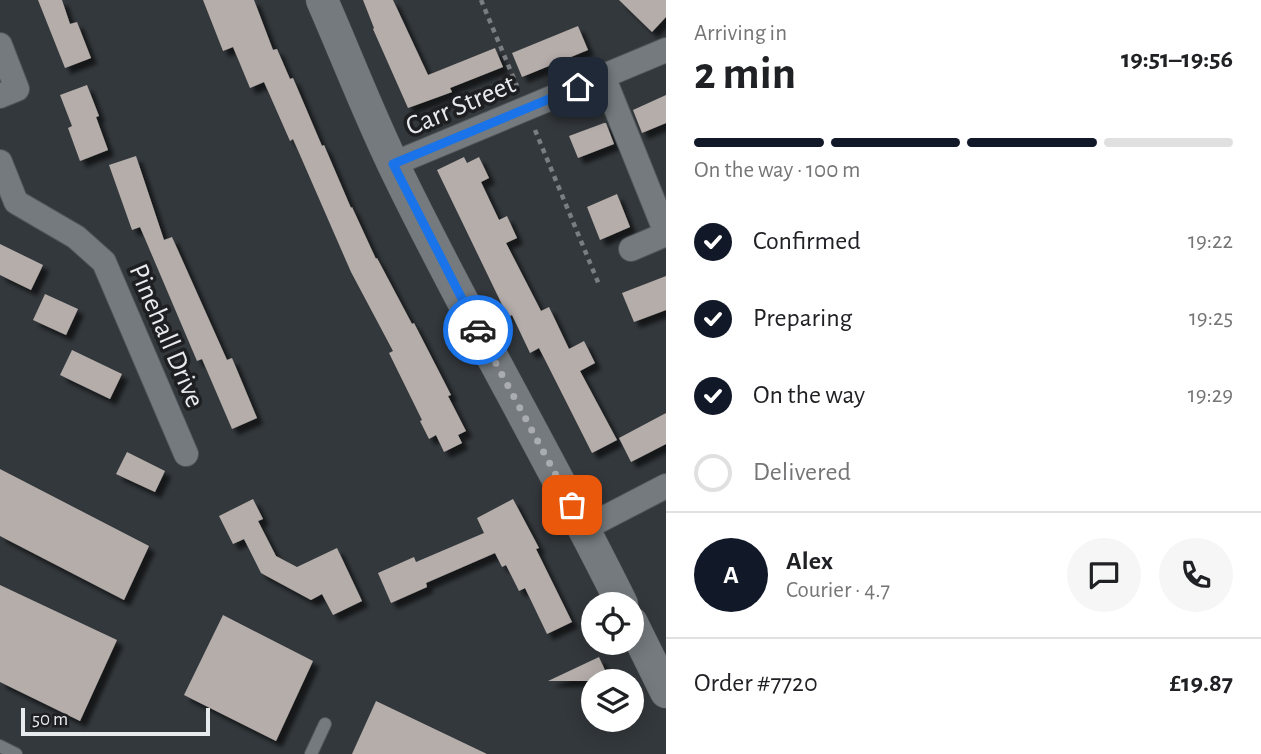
<!DOCTYPE html>
<html lang="en">
<head>
<meta charset="utf-8">
<style>
  :root { --surface:#fff; --page:#f6f6f6; --text:#202124; --muted:#757577; --line:#e0e0e0; --accent:#111827 }
  body { margin:0; font-family:"Alegreya Sans",sans-serif; background:var(--page); color:var(--text); height:100vh; display:flex; flex-direction:column; font-size:26px; white-space:nowrap }
  * { box-sizing:border-box; margin:0 }
  p { font-size:23px; color:var(--muted) }
  .icon { flex:none; width:38px; height:38px; fill:none; stroke:currentColor; stroke-width:2; stroke-linecap:round; stroke-linejoin:round }
  .map { position:relative; flex:1; overflow:hidden }
  .panel { display:flex; flex-direction:column; background:var(--surface); width:595px }
  .panel>* { flex:none }
  .buttons { position:absolute; left:581px; top:592px; display:grid; gap:14px }
  .buttons a { display:grid; place-items:center; width:63px; height:63px; border-radius:50%; background:var(--surface); box-shadow:0 4px 18px #0003; font-size:35px }
  .scale { position:absolute; left:21px; bottom:18px; width:189px; box-sizing:border-box; padding-left:7px; border:4px solid #e8ebee; border-top:0; font-size:19px; line-height:24px; white-space:nowrap; color:#e8ebee; -webkit-text-stroke:5px #1d1f21; paint-order:stroke }
  .pin { position:absolute; display:grid; place-items:center; width:60px; height:60px; color:#fff; margin:-30px; border-radius:14px; box-shadow:0 4px 10px #0006 }
  .courier { position:absolute; display:grid; place-items:center; width:70px; height:70px; margin:-35px; border:5px solid #1a73e8; border-radius:50%; background:#fff; color:#222; box-shadow:0 2px 9px #0007 }
  .head em { font-style:normal; font-weight:600 }
  .head div { display:flex; flex-direction:column-reverse }
  .head { display:flex; align-items:center; justify-content:space-between; height:119px; padding:0 28px }
  h1 { font-size:46px; font-weight:600; line-height:52px }
  .bar { display:grid; grid-template-columns:repeat(4,1fr); gap:10px 7px; align-content:center; height:84px; padding:0 28px }
  .bar i { height:9px; border-radius:5px; background:var(--line) }
  .bar .selected { background:var(--accent) }
  .bar p { grid-column:span 4 }
  .line { display:flex; align-items:center; gap:18px; padding:0 28px; border-top:2px solid var(--line) }
  .line div { flex:1 }
  .round { display:grid; place-items:center; flex:none; width:74px; height:74px; border-radius:37px; background:var(--page) }
  ol { padding:0 28px; list-style:none }
  li { display:flex; align-items:center; gap:21px; height:77px }
  li p { margin-inline-start:auto }
  li .icon { padding:7px; border-radius:50%; background:var(--accent); color:#fff; stroke-width:4 }
  li:last-child { color:var(--muted) }
  li i { width:38px; height:38px; border:4px solid var(--line); border-radius:50% }
  main { display:flex; flex:1; min-height:0 }
  .map>svg:first-child { display:block }
</style>
</head>
<body>
<main>
<div class="map">
<svg width="666" height="754" viewBox="0 0 666 754">
  <defs>
    <filter id="shadow"><feDropShadow dx="6" dy="6" stdDeviation="2" flood-color="#0009"/></filter>
  </defs>
  <rect width="100%" height="100%" fill="#33383c"/>
  <path fill="#b5adaa" filter="url(#shadow)" d="M 38,0 L 62,0 L 70,24 L 77,22 L 91,58 L 65,68 Z
    M 203,0 L 254,0 L 273,50 L 277,49 L 290,79 L 293,78 L 322,146 L 324,145 L 351,208 L 352,207 L 376,259 L 377,258 L 412,324 L 414,323 L 451,395 L 448,396 L 466,431 L 458,435 L 462,443 L 444,452 L 436,435 L 429,439 L 420,421 L 422,420 L 389,353 L 393,351 L 351,272 L 293,139 L 290,141 L 264,82 L 250,88 L 233,47 L 223,51 Z
    M 363,0 L 393,0 L 428,75 L 495,48 L 503,67 L 450,88 L 452,92 L 408,108 L 373,29 L 374,28 Z
    M 619,0 L 666,0 L 666,17 L 652,32 Z
    M 578,26 L 588,50 L 522,77 L 512,53 Z
    M 87,85 L 99,116 L 96,117 L 108,150 L 80,161 L 68,128 L 72,126 L 60,95 Z
    M 666,95 L 666,123 L 642,133 L 633,110 Z
    M 604,123 L 606,123 L 614,144 L 578,158 L 569,136 Z
    M 136,156 L 164,240 L 172,237 L 227,360 L 232,358 L 257,418 L 232,429 L 202,359 L 197,361 L 140,227 L 132,230 L 109,165 Z
    M 464,157 L 467,163 L 479,157 L 489,178 L 481,182 L 499,220 L 507,216 L 517,238 L 506,243 L 541,311 L 549,307 L 569,349 L 584,341 L 595,363 L 580,371 L 617,440 L 592,453 L 539,348 L 530,353 L 512,315 L 508,317 L 437,170 Z
    M 617,194 L 630,227 L 600,240 L 587,207 Z
    M 0,244 L 43,265 L 31,290 L 0,275 Z
    M 666,276 L 666,310 L 634,322 L 622,293 Z
    M 45,294 L 78,309 L 66,335 L 33,320 Z
    M 72,350 L 122,374 L 110,399 L 60,375 Z
    M 666,413 L 666,444 L 631,462 L 619,438 Z
    M 127,452 L 165,471 L 155,492 L 116,474 Z
    M 0,469 L 149,546 L 124,600 L 0,536 Z
    M 253,499 L 263,519 L 258,521 L 276,556 L 297,567 L 337,548 L 362,601 L 333,615 L 322,594 L 311,600 L 261,573 L 244,539 L 233,544 L 219,516 Z
    M 513,499 L 539,548 L 536,549 L 572,622 L 547,634 L 525,588 L 519,591 L 506,565 L 502,567 L 495,553 L 426,583 L 427,587 L 391,603 L 378,573 L 414,557 L 416,562 L 484,533 L 477,518 Z
    M 0,585 L 117,640 L 80,721 L 0,682 Z
    M 223,615 L 313,661 L 276,741 L 184,695 Z
    M 599,657 L 610,681 L 548,681 Z
    M 376,701 L 487,754 L 352,754 Z"/>
  <g fill="none" stroke-linecap="round" stroke-linejoin="round">
    <defs>
      <path id="service" d="M 0,746 L 16,754
        M 311,754 L 325,724"/>
      <path id="minor" d="M 0,45 L 17,89 L 0,96
        M 603,76 L 666,233
        M 0,162 L 16,202 L 76,237 L 104,262 L 186,454
        M 393,164 L 666,50
        M 631,249 L 666,234
        M 585,528 L 666,486"/>
      <path id="tertiary" d="M 322,0 C 346,55 368,112 394,166 C 465,314 549,456 622,604
        M 632,623 L 666,692"/>
    </defs>
    <use href="#service" stroke="#505558" stroke-width="14"/>
    <use href="#minor" stroke="#505558" stroke-width="26"/>
    <use href="#tertiary" stroke="#505558" stroke-width="33"/>
    <path stroke="#7a7e82" stroke-width="4.5" stroke-dasharray="5 5" stroke-linecap="butt" d="M 481,0 L 517,86
      M 535,130 L 600,287"/>
    <use href="#service" stroke="#747a7e" stroke-width="12"/>
    <use href="#minor" stroke="#747a7e" stroke-width="24"/>
    <use href="#tertiary" stroke="#747a7e" stroke-width="32"/>
  </g>
  <g fill="none" stroke-linecap="round" stroke-linejoin="round">
    <path stroke="#a9acb0" stroke-width="7" stroke-dasharray="0 12.6" d="M 478,330 L 572,505"/>
    <path stroke="#1a73e8" stroke-width="9" d="M 478,330 L 393,164 L 578,87"/>
  </g>
  <g text-anchor="middle" stroke-width="7" stroke-linejoin="round" paint-order="stroke">
    <g font-size="28" fill="#e8ebee" stroke="#1d1f21">
      <text transform="translate(460 104) rotate(-23)" y="10">Carr Street</text>
      <text transform="translate(168 335) rotate(67)" y="10">Pinehall Drive</text>
    </g>
  </g>
</svg>
<div class="buttons">
<a><svg class="icon" aria-label="locate" viewBox="0 0 24 24"><circle cx="12" cy="12" r="6"/><path d="M12 2v4M12 18v4M2 12h4M18 12h4"/></svg></a>
<a><svg class="icon" aria-label="layers" viewBox="0 0 24 24"><path d="M12 4l9 5-9 5-9-5zM3 14l9 5 9-5"/></svg></a>
</div>
<div class="scale">50 m</div>
<div class="pin" style="left:572px;top:505px;background:#ea580c"><svg class="icon" aria-label="bag" viewBox="0 0 24 24"><path d="M5 8h14l-1 12H6zM9 8a3 3 0 0 1 6 0"/></svg></div>
<div class="pin" style="left:578px;top:87px;background:#1f2937"><svg class="icon" aria-label="home" viewBox="0 0 24 24"><path d="M3 11l9-7 9 7M6 9v11h12V9"/></svg></div>
<div class="courier" style="left:478px;top:330px"><svg class="icon" aria-label="car" viewBox="0 0 24 24"><path d="M5 17H2v-5l4-1 3-4h7l3 4 3 1v5h-3M9 17h6M6 11h13"/><circle cx="7" cy="17" r="2"/><circle cx="17" cy="17" r="2"/></svg></div>
</div>
<section class="panel">
<div class="head"><div><h1>2 min</h1><p>Arriving in</p></div><em>19:51–19:56</em></div>
<div class="bar"><i class="selected"></i><i class="selected"></i><i class="selected"></i><i></i><p>On the way · 100 m</p></div>
<ol>
<li><svg class="icon" aria-label="check" viewBox="0 0 24 24"><path d="M5 12l5 5 9-10"/></svg>Confirmed<p>19:22</p></li>
<li><svg class="icon" aria-label="check" viewBox="0 0 24 24"><path d="M5 12l5 5 9-10"/></svg>Preparing<p>19:25</p></li>
<li><svg class="icon" aria-label="check" viewBox="0 0 24 24"><path d="M5 12l5 5 9-10"/></svg>On the way<p>19:29</p></li>
<li><i></i>Delivered</li>
</ol>
<div class="line" style="height:126px"><b class="round" style="background:var(--accent);color:#fff">A</b><div><b>Alex</b><p>Courier · 4.7</p></div><a class="round"><svg class="icon" aria-label="chat" viewBox="0 0 24 24"><path d="M4 5h16v11H9l-5 4z"/></svg></a><a class="round"><svg class="icon" aria-label="phone" viewBox="0 0 24 24"><path d="M5 4h4l2 5-3 2q2 4 5 5l2-3 5 2v4C11 20 4 13 5 4z"/></svg></a></div>
<div class="line" style="height:91px"><div>Order #7720</div><b>£19.87</b></div>
</section>
</main>
</body>
</html>
